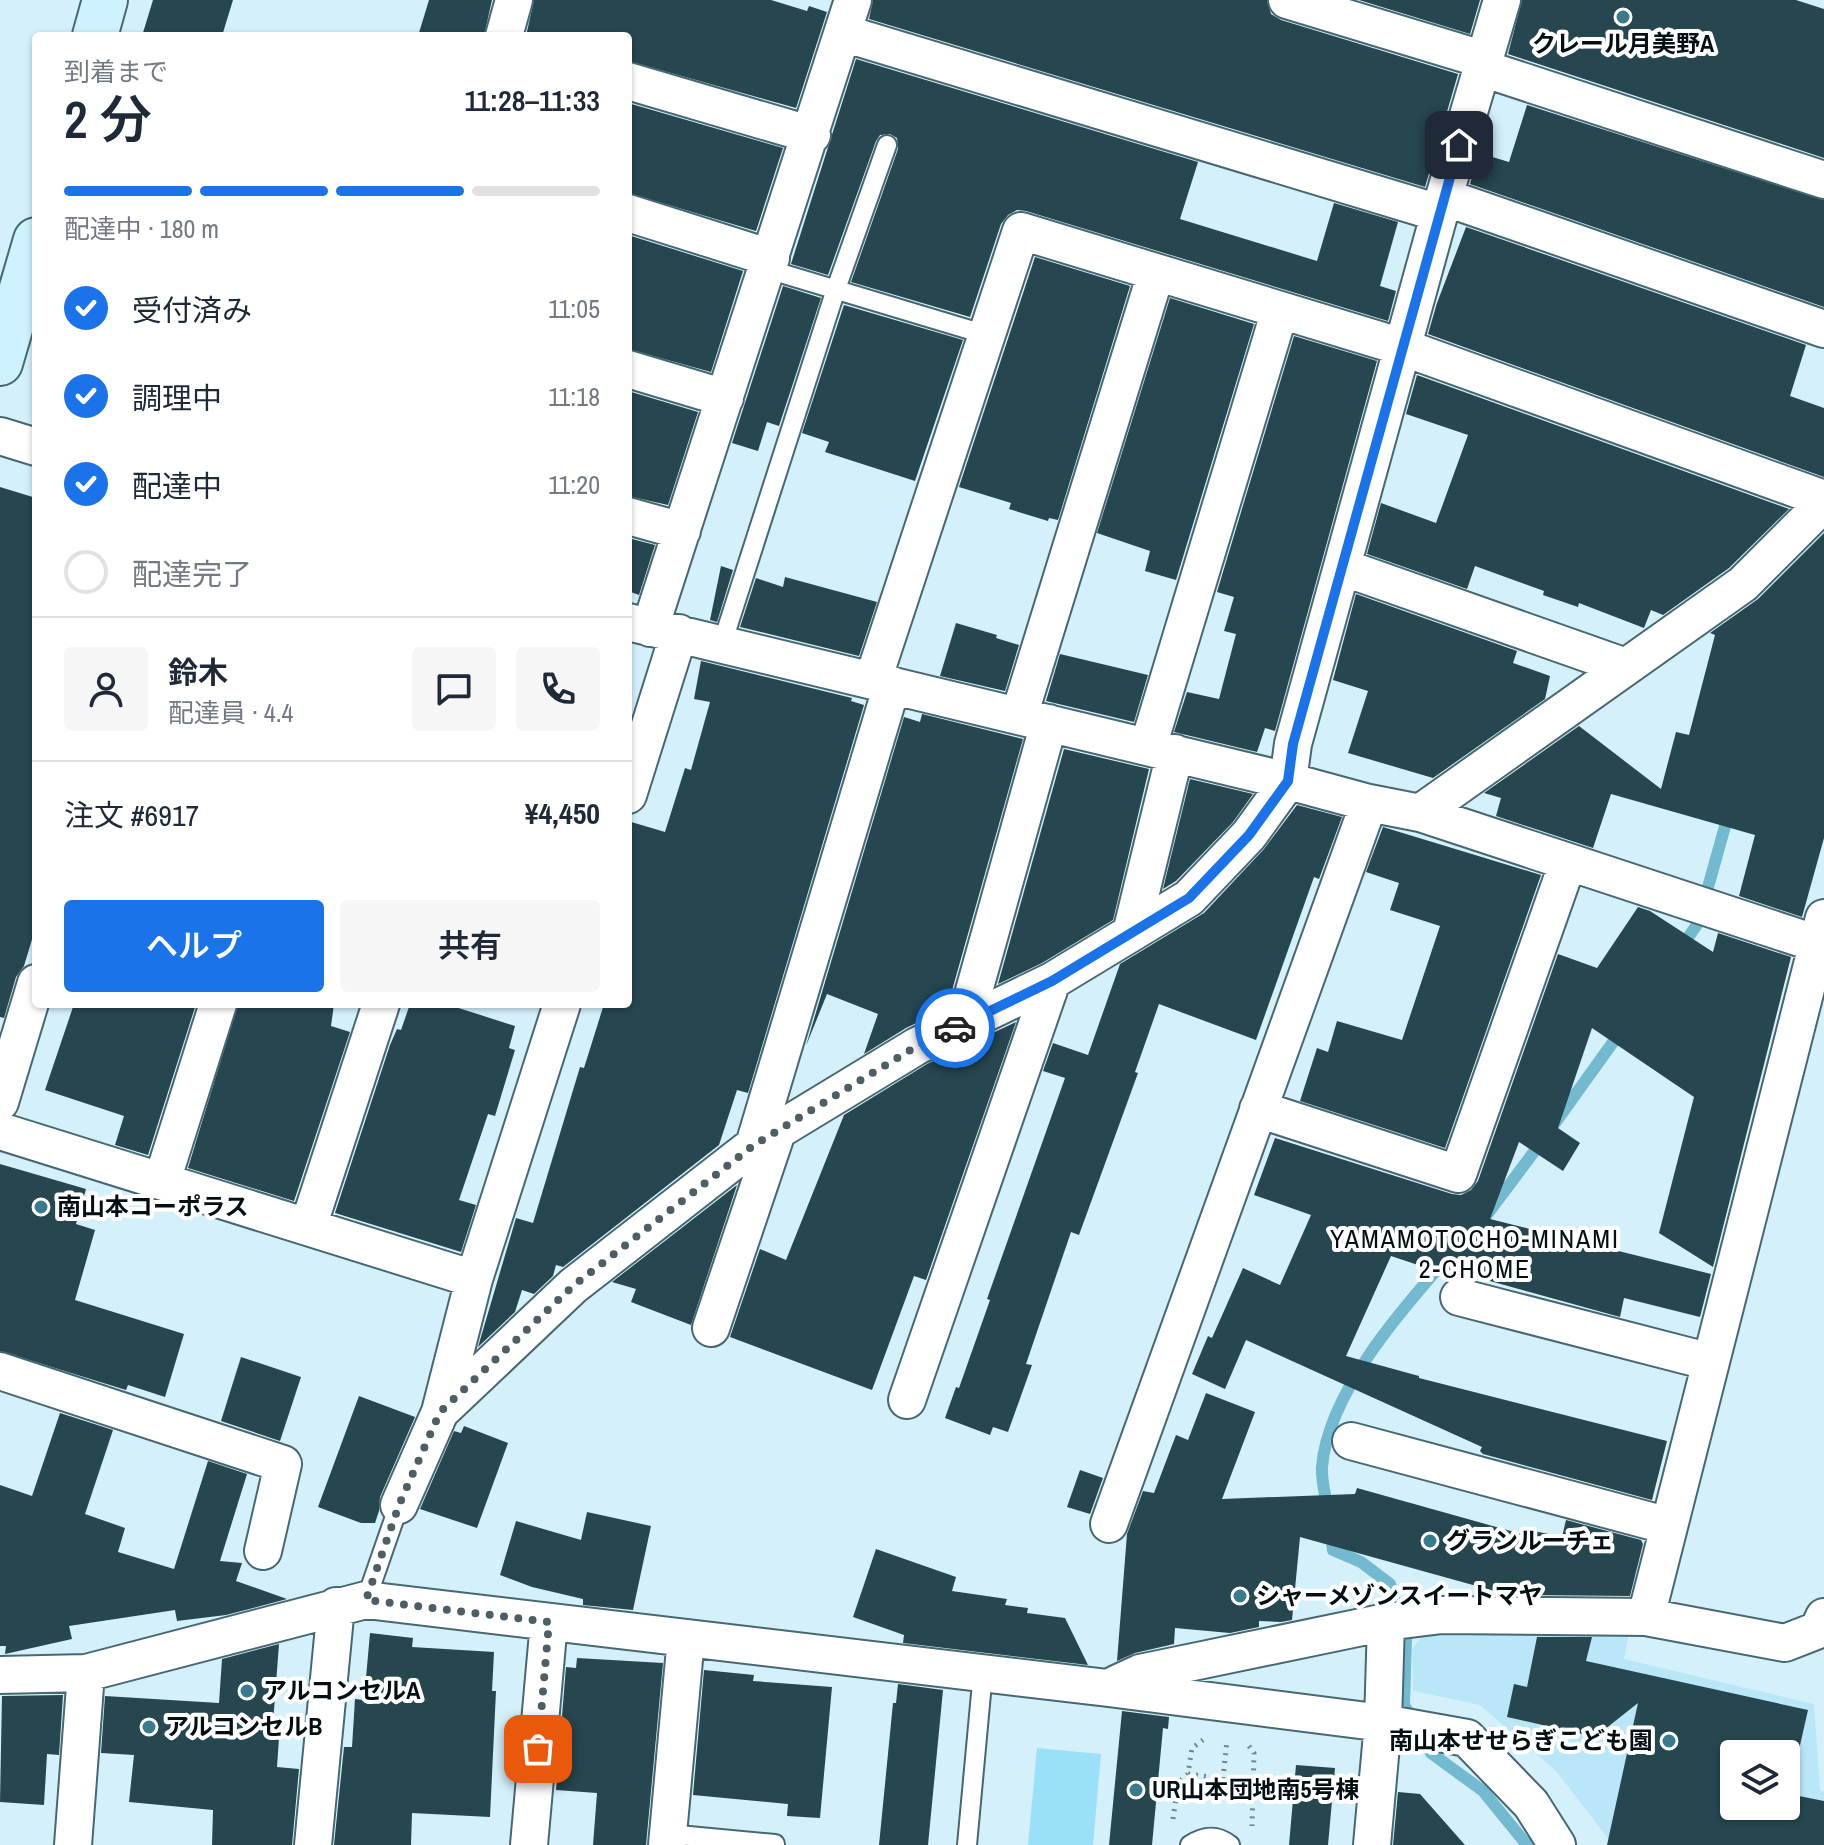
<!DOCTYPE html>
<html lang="ja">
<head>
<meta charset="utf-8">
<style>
  :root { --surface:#fff; --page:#f6f6f7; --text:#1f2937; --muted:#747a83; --line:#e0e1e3; --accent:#1a73e8 }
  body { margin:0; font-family:"Archivo Narrow","Noto Sans JP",sans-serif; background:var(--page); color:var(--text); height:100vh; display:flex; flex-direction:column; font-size:30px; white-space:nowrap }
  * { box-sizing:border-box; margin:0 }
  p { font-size:26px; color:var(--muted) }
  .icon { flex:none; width:44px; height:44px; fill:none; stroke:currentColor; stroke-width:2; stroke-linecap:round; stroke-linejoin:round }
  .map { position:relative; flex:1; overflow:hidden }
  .details { position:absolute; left:32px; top:32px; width:600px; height:976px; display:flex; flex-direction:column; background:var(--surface); border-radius:8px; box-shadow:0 2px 6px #0004 }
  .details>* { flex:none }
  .tools { position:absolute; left:1720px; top:1740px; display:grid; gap:16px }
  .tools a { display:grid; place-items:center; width:80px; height:80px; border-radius:8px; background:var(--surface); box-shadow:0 2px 6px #0004; font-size:40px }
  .pin { position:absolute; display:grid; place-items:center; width:68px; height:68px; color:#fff; margin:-34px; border-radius:16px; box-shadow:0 4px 12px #0006 }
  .courier { position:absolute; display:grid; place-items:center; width:80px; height:80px; margin:-40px; border:6px solid #1a73e8; border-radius:50%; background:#fff; color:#222; box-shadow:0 2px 10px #0007 }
  .summary em { font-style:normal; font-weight:600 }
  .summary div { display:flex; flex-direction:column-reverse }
  .summary { display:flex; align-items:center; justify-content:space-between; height:136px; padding:0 32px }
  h1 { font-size:52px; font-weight:600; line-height:60px }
  .bar { display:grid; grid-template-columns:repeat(4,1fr); gap:12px 8px; align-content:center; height:96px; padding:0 32px }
  .bar i { height:10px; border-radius:6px; background:var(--line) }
  .bar .on { background:var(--accent) }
  .bar p { grid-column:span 4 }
  .line { display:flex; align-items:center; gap:20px; padding:0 32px; border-top:2px solid var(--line) }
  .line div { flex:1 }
  .round { display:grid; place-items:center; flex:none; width:84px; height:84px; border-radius:8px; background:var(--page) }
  ol { padding:0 32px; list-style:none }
  li { display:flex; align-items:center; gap:24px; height:88px }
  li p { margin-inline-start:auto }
  li .icon { padding:8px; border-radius:50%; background:var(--accent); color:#fff; stroke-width:4 }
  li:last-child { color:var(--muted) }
  li i { width:44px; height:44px; border:4px solid var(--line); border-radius:50% }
  .button { display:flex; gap:16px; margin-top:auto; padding:16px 32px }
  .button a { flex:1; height:92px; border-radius:8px; background:var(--accent); color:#fff; font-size:32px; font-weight:600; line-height:92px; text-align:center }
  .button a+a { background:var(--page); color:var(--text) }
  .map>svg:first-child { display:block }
</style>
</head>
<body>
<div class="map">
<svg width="1824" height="1845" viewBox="0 0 1824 1845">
  <rect width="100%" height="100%" fill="#d4f1fb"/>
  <path fill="#bae7f7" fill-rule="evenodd" d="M 1629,1633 L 1624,1659 L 1814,1704 L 1820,1790 L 1824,1791 L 1824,1845 L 1613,1845 L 1556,1771 L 1480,1705 L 1413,1691 L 1412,1649 L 1423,1635 ZM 1734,1754 L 1786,1754 L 1786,1806 L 1734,1806 Z"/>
  <path fill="#9ae0f8" d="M 1037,1748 L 1101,1754 L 1093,1845 L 1028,1845 Z"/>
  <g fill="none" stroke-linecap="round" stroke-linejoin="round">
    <path stroke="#73bad1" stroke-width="12" d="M 1681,948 L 1698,923 L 1729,812
      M 1555,1123 L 1621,1031
      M 1486,1216 L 1542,1141
      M 1328,1511 C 1326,1497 1321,1481 1322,1467 C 1328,1393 1401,1310 1449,1256
      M 1331,1533 L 1333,1550 L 1361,1562 L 1390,1584 L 1406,1637 L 1404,1705 L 1413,1721
      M 1422,1737 L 1431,1753 L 1483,1791 L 1527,1845"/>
  </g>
  <path fill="#264650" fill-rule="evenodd" d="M 153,0 L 233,0 L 222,36 L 142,36 Z
    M 429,0 L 492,0 L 484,36 L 418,36 Z
    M 534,0 L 771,0 L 807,11 L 809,6 L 827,12 L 796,108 L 628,61 L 628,36 L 526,36 Z
    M 873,0 L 1267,0 L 1271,14 L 1281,20 L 1458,74 L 1425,187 L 869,19 Z
    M 1359,0 L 1480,0 L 1470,34 Z
    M 1522,0 L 1796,0 L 1824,9 L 1824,158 L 1508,54 Z
    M 856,59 L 1198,162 L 1180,219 L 1317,261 L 1334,203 L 1398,222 L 1380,286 L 1396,291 L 1388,321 L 1026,211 L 1017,210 L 1008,215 L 1001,224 L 970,317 L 851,282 L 898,149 L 897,138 L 890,134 L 880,135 L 876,141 L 828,275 L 791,264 Z
    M 628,103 L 783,148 L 756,231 L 628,193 Z
    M 1527,105 L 1824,200 L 1824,307 L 1470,184 L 1479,153 L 1509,162 Z
    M 1466,227 L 1806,345 L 1790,396 L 1824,408 L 1824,477 L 1428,334 L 1437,303 Z
    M 628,235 L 743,271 L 711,372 L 628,349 Z
    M 1035,257 L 1130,286 L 1058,520 L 1049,518 L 1048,521 L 1009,509 L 1011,503 L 959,487 Z
    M 783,286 L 821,298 L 779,426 L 767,422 L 758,451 L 732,443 Z
    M 1170,298 L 1254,324 L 1176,580 L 1145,571 L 1150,551 L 1097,533 Z
    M 844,305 L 963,340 L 915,481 L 825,452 L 829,442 L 802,433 Z
    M 1294,336 L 1377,361 L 1275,731 L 1265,728 L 1257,752 L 1174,732 L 1187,692 L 1219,699 L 1236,634 L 1224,631 L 1234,597 L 1217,592 Z
    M 1417,375 L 1789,509 L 1729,568 L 1663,615 L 1651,610 L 1644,628 L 1579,603 L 1578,607 L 1543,595 L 1544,591 L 1475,566 L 1467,589 L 1367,554 L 1381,503 L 1436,523 L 1468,435 L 1406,414 Z
    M 628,391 L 698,412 L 668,505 L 628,496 Z
    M 0,487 L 36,498 L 36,926 L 24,966 L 16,977 L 4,1018 L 0,1017 Z
    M 1824,533 L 1824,838 L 1802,917 L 1739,896 L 1755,835 L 1611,794 L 1593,848 L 1496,816 L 1501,798 L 1484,793 L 1579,726 L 1661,789 L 1676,732 L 1689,735 L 1715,635 L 1710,633 L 1758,599 Z
    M 628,538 L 655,545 L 639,595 L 628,591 Z
    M 721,566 L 733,570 L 717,622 L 710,620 Z
    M 785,577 L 877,602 L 859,656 L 740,627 L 756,578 L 783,587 Z
    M 1356,594 L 1517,651 L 1513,663 L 1550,676 L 1545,699 L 1433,778 L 1348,753 L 1368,691 L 1333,680 Z
    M 956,623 L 997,635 L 996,638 L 1019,645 L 1005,691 L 940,676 Z
    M 1060,654 L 1148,675 L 1134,722 L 1046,701 Z
    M 701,661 L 852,698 L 851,701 L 864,705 L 748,1093 L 737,1090 L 719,1145 L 563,1267 L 556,1265 L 553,1276 L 534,1294 L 522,1290 L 515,1312 L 478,1347 L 516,1218 L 533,1223 L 580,1067 L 584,1068 L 604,1004 L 628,1004 L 628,821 L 665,832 L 685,768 L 691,770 L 710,702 L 694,699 Z
    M 922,714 L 1023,739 L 947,1008 L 906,1028 L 864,1054 L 878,1014 L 827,994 L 806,1046 L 904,717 L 920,722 Z
    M 1064,749 L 1149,769 L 1113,920 L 1042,963 L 998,984 Z
    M 1190,779 L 1253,794 L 1233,822 L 1176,881 L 1163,889 Z
    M 1297,805 L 1342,817 L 1319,879 L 1314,877 L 1256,1040 L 1159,1004 L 1135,1072 L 1138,1073 L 1079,1235 L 1071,1232 L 1026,1364 L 1032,1365 L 1008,1432 L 993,1427 L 990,1435 L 945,1418 L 956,1387 L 959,1388 L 990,1300 L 987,1299 L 1065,1078 L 1043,1071 L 1053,1043 L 1088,1055 L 1120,964 L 1204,913 L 1264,849 Z
    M 1383,827 L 1541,875 L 1445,1148 L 1300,1101 L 1317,1048 L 1328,1052 L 1337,1021 L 1402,1040 L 1440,926 L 1390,910 L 1399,883 L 1366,872 Z
    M 1638,907 L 1650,911 L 1713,952 L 1718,933 L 1791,957 L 1713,1267 L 1659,1233 L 1694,1097 L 1592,1028 L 1558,1128 L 1580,1143 L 1563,1171 L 1519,1142 L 1490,1219 L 1711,1274 L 1700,1317 L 1624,1298 L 1620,1317 L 1432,1265 L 1430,1269 L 1391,1256 L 1346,1356 L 1419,1376 L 1419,1378 L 1667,1441 L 1652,1500 L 1483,1454 L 1480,1451 L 1482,1447 L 1246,1340 L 1225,1389 L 1192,1374 L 1208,1336 L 1212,1338 L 1243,1268 L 1280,1285 L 1311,1215 L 1254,1195 L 1275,1138 L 1452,1194 L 1461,1195 L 1471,1190 L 1478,1181 L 1558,954 L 1597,968 Z
    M 74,1004 L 196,1004 L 148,1155 L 115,1145 L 124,1116 L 45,1090 Z
    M 238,1004 L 334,1004 L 331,1026 L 350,1032 L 294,1201 L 188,1168 Z
    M 410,1004 L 446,1004 L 515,1026 L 509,1048 L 515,1050 L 495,1116 L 488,1114 L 459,1200 L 476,1205 L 461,1252 L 335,1213 L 390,1045 L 397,1029 L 401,1030 Z
    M 1016,1022 L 926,1280 L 914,1276 L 872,1390 L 730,1337 L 760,1249 L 786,1260 L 844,1115 L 927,1064 Z
    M 0,1164 L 86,1189 L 76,1224 L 95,1230 L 75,1300 L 184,1334 L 165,1397 L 128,1385 L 126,1390 L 0,1351 Z
    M 737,1185 L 691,1325 L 631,1302 L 636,1289 L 612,1282 Z
    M 241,1357 L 301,1377 L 280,1441 L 221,1421 Z
    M 1206,1393 L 1255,1412 L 1222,1499 L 1355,1494 L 1357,1488 L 1532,1537 L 1534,1531 L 1562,1537 L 1566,1520 L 1641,1540 L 1643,1544 L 1630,1596 L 1509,1595 L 1300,1537 L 1292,1620 L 1281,1622 L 1259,1621 L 1259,1627 L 1230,1633 L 1175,1628 L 1174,1644 L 1135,1653 L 1117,1661 L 1127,1534 L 1143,1491 L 1154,1493 L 1176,1435 L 1188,1440 Z
    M 359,1396 L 415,1417 L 380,1497 L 379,1511 L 375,1523 L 361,1523 L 318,1507 Z
    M 60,1413 L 113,1430 L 85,1514 L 125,1528 L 118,1552 L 174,1569 L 208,1461 L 247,1474 L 220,1561 L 242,1563 L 236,1581 L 287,1599 L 226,1615 L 177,1621 L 175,1610 L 69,1626 L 72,1639 L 5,1654 L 6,1646 L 0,1646 L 0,1485 L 32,1496 Z
    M 464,1426 L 508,1443 L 477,1528 L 420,1509 L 454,1431 L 461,1433 Z
    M 1080,1470 L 1103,1478 L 1090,1514 L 1067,1507 Z
    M 587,1512 L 651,1526 L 633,1610 L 583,1605 L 583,1599 L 532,1587 L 500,1575 L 516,1521 L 581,1540 Z
    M 876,1549 L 956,1577 L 952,1591 L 1007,1599 L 1005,1605 L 1028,1608 L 1027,1613 L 1065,1618 L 1088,1665 L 903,1643 L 904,1635 L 853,1617 Z
    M 370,1633 L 413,1638 L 412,1647 L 494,1652 L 492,1691 L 496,1691 L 490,1817 L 412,1813 L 411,1845 L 334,1845 L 344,1747 L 352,1747 L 355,1699 L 364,1700 Z
    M 1537,1637 L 1592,1637 L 1586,1661 L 1808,1710 L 1789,1794 L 1824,1801 L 1824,1845 L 1607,1845 L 1638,1703 L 1595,1737 L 1507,1717 L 1514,1684 L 1527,1687 ZM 1734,1754 L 1786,1754 L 1786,1806 L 1734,1806 Z
    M 279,1644 L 273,1723 L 280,1723 L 277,1767 L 299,1769 L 292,1845 L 212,1845 L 213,1810 L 129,1802 L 134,1755 L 101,1753 L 105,1696 L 219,1703 L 222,1659 Z
    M 577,1658 L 663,1663 L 646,1845 L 593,1845 L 597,1793 L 556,1790 L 566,1667 L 576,1668 Z
    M 704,1670 L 754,1675 L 753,1681 L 832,1687 L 820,1818 L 787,1816 L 788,1804 L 693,1795 Z
    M 898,1684 L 943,1690 L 928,1845 L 879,1845 L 893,1703 L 896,1703 Z
    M 63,1695 L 59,1755 L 47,1754 L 44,1805 L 0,1802 L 2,1696 Z
    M 1122,1711 L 1169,1717 L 1168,1729 L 1163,1728 L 1152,1845 L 1109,1845 Z
    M 1296,1765 L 1335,1768 L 1328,1845 L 1289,1845 Z
    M 1398,1792 L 1420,1794 L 1465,1845 L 1393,1845 Z"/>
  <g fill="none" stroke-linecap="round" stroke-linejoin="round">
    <defs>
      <path id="lane" d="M 767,269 L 987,335
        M 722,644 L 836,289 L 887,145
        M 366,1600 L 399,1505
        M 668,1834 L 775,1844
        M 967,1845 L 983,1672
        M 1190,1845 C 1204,1836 1216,1834 1230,1845"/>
      <path id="street" d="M 1287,0 L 1485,60
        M 843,33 L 1439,213
        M 504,36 L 514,0
        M 1482,68 L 1824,180
        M 628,81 L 812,135
        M 1444,197 L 1824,329
        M 628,213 L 771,258
        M 628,369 L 725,398
        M 0,436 L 36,447
        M 628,516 L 682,531
        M 1342,567 L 1626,667
        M 628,622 L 1288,781 L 1369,803 L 1420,813 L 1824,946
        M 650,628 L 853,0
        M 873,680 L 1021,231 L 1402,347 L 1824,499
        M 1019,716 L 1156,273
        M 1148,747 L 1280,310
        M 628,795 L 679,633
        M 1420,813 L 1743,584 L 1824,503
        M 1824,918 L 1646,1617 L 1785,1643 L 1818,1630 L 1824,1617
        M 1131,933 L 1175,753
        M 965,1023 L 1049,723
        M 0,1102 L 36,983
        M 1258,1109 L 1458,1174 L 1568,862
        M 0,1131 L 474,1279
        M 754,1145 L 892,685
        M 162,1181 L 218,1004
        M 308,1227 L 381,1004
        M 1459,1297 L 1711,1362
        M 711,1328 L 778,1129
        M 0,1371 L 283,1464 L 263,1551
        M 907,1400 L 1052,981
        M 440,1412 L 573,1286 L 754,1145 L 917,1046 L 1052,981 L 1189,898 L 1249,835 L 1288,781 L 1293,744 L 1444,197 L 1502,0
        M 1351,1441 L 1669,1526
        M 399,1505 L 440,1412 L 474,1279 L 562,1004
        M 1109,1524 L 1369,803
        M 0,1675 L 86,1673 L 366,1600 L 1108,1688 L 1383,1723 L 1467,1738 L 1531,1804 L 1557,1845
        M 1116,1684 L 1140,1673 L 1386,1622 L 1442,1615 L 1646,1617
        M 73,1845 L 86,1673
        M 313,1845 L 336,1606
        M 529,1845 L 549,1622
        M 667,1845 L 686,1638
        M 1372,1845 L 1383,1723 L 1386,1622"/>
      <path id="secondary" d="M 95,36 L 105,0
        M 0,363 L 36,240"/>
    </defs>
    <use href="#lane" stroke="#476873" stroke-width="22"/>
    <use href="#street" stroke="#476873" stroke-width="40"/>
    <use href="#secondary" stroke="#476873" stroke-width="48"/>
    <path stroke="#71868d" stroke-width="5" stroke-dasharray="2 6" stroke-linecap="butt" d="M 1249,1746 L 1254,1753 L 1252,1826
      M 1188,1774 L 1253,1783
      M 1223,1779 L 1227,1740
      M 1173,1819 L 1178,1783 L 1188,1774 L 1192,1748 L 1203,1740"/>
    <use href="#lane" stroke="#fff" stroke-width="18"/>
    <use href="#street" stroke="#fff" stroke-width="36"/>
    <use href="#secondary" stroke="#cef3fe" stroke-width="44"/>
  </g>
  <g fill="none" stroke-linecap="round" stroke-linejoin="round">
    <path stroke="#4d5e65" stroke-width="8" stroke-dasharray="0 14.4" d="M 538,1749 L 549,1622 L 366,1600 L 399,1505 L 440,1412 L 573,1286 L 754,1145 L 917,1046 L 955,1028"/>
    <path stroke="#1a73e8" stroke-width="10" d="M 955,1028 L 1052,981 L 1189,898 L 1249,835 L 1288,781 L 1293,744 L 1459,145"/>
  </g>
  <g fill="#3a7a8d" stroke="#fff" stroke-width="3">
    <circle cx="1623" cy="17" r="8"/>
    <circle cx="41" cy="1207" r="8"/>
    <circle cx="1430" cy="1541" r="8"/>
    <circle cx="1240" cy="1596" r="8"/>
    <circle cx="247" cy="1691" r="8"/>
    <circle cx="149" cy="1727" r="8"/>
    <circle cx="1669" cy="1741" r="8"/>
    <circle cx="1136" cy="1790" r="8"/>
  </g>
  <g text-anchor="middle" stroke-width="8" stroke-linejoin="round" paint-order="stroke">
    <g font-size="24" font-weight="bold" fill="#040f14" stroke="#fff" text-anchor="start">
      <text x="1623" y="52" text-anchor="middle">クレール月美野A</text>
      <text x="57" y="1215">南山本コーポラス</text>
      <text x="1446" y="1549">グランルーチェ</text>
      <text x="1256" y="1604">シャーメゾンスイートマヤ</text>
      <text x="263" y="1699">アルコンセルA</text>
      <text x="165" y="1735">アルコンセルB</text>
      <text x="1653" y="1749" text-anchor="end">南山本せせらぎこども園</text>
      <text x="1152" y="1798">UR山本団地南5号棟</text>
    </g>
    <g font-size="26" letter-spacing="2" fill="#040f14" stroke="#fff">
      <text x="1475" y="1248">YAMAMOTOCHO-MINAMI<tspan x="1475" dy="30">2-CHOME</tspan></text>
    </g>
  </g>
</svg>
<div class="tools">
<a><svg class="icon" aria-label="layers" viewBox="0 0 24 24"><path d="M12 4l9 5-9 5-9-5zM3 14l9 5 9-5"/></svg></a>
</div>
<div class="pin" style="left:538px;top:1749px;background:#ea580c"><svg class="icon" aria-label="bag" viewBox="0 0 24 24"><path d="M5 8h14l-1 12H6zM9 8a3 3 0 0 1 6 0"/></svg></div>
<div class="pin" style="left:1459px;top:145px;background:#1f2937"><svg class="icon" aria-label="home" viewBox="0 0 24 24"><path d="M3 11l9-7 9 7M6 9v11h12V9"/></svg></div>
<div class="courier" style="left:955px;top:1028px"><svg class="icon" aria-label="car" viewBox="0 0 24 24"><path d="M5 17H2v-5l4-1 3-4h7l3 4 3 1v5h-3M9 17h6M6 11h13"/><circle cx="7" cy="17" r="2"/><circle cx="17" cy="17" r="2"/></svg></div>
<section class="details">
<div class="summary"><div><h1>2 分</h1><p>到着まで</p></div><em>11:28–11:33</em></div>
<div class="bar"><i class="on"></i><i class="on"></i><i class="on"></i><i></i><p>配達中 · 180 m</p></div>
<ol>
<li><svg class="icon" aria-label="check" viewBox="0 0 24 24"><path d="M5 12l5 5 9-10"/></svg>受付済み<p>11:05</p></li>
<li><svg class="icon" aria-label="check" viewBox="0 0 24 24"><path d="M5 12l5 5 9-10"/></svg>調理中<p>11:18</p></li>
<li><svg class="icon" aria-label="check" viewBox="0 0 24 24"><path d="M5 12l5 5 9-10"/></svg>配達中<p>11:20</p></li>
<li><i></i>配達完了</li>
</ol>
<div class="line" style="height:144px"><a class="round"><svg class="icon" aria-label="person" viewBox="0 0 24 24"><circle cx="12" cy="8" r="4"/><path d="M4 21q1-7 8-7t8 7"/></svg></a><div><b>鈴木</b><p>配達員 · 4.4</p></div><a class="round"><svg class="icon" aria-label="chat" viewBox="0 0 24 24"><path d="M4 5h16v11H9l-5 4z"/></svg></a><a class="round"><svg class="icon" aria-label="phone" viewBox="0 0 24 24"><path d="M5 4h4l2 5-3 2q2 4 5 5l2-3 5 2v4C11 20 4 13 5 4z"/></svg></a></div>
<div class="line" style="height:104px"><div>注文 #6917</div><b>¥4,450</b></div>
<div class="button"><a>ヘルプ</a><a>共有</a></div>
</section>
</div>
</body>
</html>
